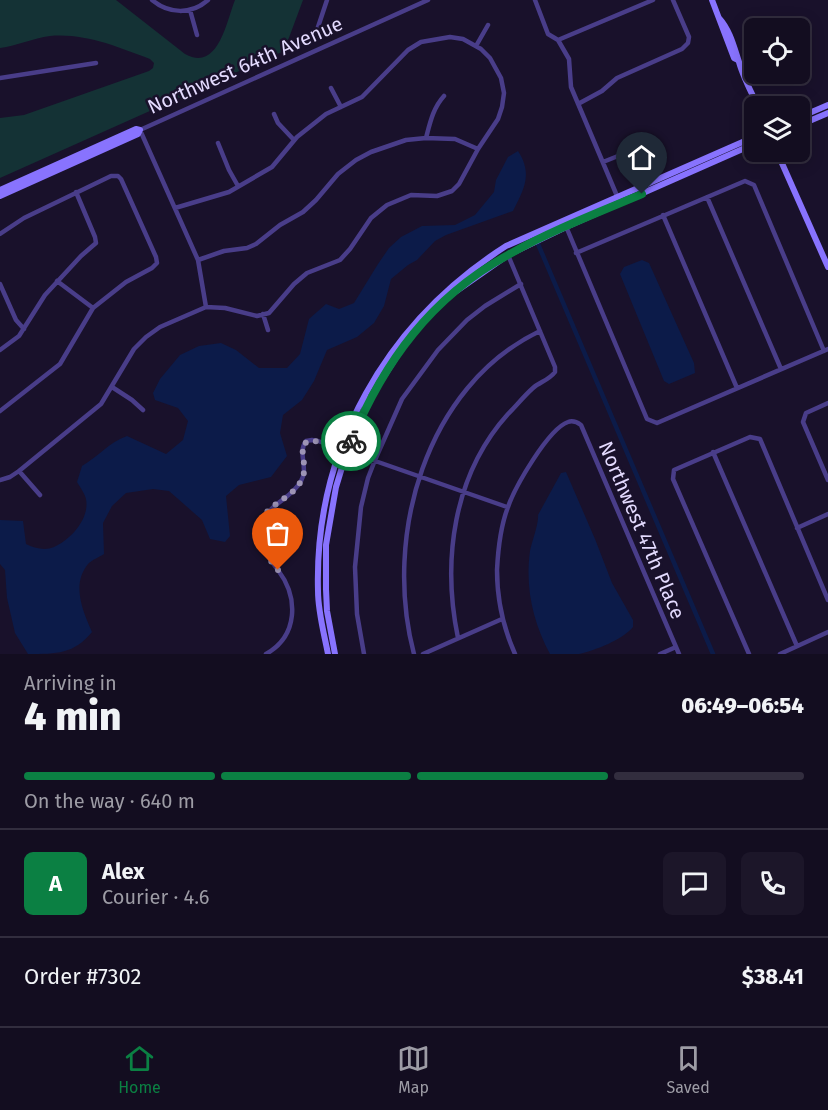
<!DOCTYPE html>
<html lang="en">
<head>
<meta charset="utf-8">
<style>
  :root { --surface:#130d20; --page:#1c1629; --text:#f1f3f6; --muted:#9d9ca5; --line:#322d3e; --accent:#0b8043 }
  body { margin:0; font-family:"Fira Sans",sans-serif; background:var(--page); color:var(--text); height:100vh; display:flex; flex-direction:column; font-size:22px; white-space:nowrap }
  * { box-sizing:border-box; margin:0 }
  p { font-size:20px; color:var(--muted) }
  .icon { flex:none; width:33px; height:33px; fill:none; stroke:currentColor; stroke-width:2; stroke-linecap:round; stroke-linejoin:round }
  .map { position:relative; height:654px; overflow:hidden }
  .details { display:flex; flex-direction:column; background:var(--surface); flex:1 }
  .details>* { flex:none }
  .buttons { position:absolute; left:744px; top:18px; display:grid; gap:12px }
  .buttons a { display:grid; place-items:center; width:66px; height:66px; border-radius:9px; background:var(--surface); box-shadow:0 3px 15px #0003,0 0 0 2px var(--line); font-size:30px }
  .pin { position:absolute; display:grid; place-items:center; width:51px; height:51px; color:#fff; margin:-62px -26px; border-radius:50% 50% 50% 0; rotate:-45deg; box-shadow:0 0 6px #0007 }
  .pin .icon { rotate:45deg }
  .courier { position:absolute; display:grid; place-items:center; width:60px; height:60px; margin:-30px; border:4px solid #0b8043; border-radius:50%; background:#fff; color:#222; box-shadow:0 2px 8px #0007 }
  .headline em { font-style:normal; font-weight:800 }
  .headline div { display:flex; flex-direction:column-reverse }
  .headline { display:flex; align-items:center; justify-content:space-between; height:102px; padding:0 24px }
  h1 { font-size:39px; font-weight:800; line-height:45px }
  .bar { display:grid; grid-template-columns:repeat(4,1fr); gap:9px 6px; align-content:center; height:72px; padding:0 24px }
  .bar i { height:8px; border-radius:4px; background:var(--line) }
  .bar .active { background:var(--accent) }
  .bar p { grid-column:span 4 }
  .line { display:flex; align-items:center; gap:15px; padding:0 24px; border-top:2px solid var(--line) }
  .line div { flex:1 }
  .round { display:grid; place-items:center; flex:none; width:63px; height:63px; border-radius:9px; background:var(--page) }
  .tab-bar { display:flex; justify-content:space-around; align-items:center; height:84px; border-top:2px solid var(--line); background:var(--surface); font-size:16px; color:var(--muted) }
  .tab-bar a { display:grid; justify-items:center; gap:3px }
  .tab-bar .active { color:var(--accent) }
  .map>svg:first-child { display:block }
</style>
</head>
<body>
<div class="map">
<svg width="828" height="654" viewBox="0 0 828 654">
  <rect width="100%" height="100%" fill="#19112b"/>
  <path fill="#143235" d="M 0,0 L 116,0 L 185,54 C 218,72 226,23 235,0 L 303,0 L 284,51 L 0,178 L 0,118 L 24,115 L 149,71 L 153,68 L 154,63 L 150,59 C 117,47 86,33 50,36 C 33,38 17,46 0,48 Z"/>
  <path fill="#0c1b49" d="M 518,151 C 533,174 524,189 513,211 L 446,235 L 435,241 L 417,260 L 408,265 L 391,279 L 384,306 L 374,323 L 357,337 L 327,350 L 314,381 L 302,400 L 283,415 L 280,433 L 287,456 L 271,477 L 239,485 L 226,496 L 230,536 L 225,542 L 210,539 L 202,520 L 169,491 L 153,489 L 126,493 L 112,506 L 103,523 L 104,554 C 99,557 92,560 88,564 C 71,585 83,611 92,632 C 74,654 57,654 28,654 L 15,633 L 7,598 L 5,570 L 0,564 L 0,520 L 23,521 L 26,544 C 34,548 45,551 54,547 C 70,540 90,519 86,499 C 85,494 80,487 77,482 L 82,466 C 98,457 109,442 127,436 L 166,454 L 183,440 L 188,421 L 178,408 L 155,400 L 153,393 L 160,379 L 180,355 L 199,346 L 221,343 L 236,350 L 259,368 L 287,368 L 300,354 L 309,319 L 326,304 L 339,309 L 354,303 L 378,264 L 389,248 L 401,237 L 422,226 L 455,225 L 475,215 L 494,192 L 496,180 L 508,157 Z
    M 642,260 L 649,263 L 694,363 L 695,373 L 669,384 L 664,381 L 620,274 L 624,267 Z
    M 566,472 L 595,539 L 612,583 L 633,620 L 633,627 C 622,640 596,650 579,654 C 570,654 559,654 550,654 C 533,622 525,588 530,551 C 532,541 539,523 538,515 L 561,473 Z"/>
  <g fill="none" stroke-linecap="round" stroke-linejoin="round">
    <path stroke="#0c1b49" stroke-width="4.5" d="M 538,244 L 713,654"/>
    <path stroke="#493d89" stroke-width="4.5" d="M 152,0 C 169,14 191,15 208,0
      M 535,0 L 548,34 L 558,40 L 569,59 L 571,87 L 620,203
      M 190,10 L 197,35
      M 318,27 L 327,0
      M 558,40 L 653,0
      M 476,46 L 488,25
      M 0,78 L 96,63
      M 331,88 L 341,107
      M 578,104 L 602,91 L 617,78 L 682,49 L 688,43 L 689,37 L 673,0
      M 274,114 L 278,123 L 294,140
      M 426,138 C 430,123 433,108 444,96
      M 218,143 L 229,170 L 238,186
      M 603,162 L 623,154
      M 707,197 L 781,369
      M 663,215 L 737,388
      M 565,224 L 647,419 L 657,423 L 828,349
      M 0,234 L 24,218 L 111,176 L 118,176 L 121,179 L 156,257 L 157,263 L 152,268 L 126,282 L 93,308 L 60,364 L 0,411
      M 576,253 L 745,181 L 754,185 L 824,351
      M 198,260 L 224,251 L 247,248 L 256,244 L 280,225 L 303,212 L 316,200 L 338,174 L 356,160 L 371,152 L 406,140 L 426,138 L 455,139 L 478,149
      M 57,281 L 93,308
      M 0,284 L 16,320 L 24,329
      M 206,307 L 198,260 L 140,130 L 428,0
      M 263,314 L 268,330
      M 0,350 L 19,336 L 45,295 L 81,256 L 96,243 L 95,237 L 76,192
      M 112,387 L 132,400 L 143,410
      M 828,403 L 806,413 L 803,422 L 828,480
      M 713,452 L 797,646
      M 19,471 L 40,495
      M 0,480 L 10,477 L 19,471 L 101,404 L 134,349 L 146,337 L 160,327 L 206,307 L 225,308 L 257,316 L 269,313 L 294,284 L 307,273 L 340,260 L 350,249 L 371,218 L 387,205 L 411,195 L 437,196 L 452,191 L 459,184 L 478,149 L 498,119 L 502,107 L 504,93 L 501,78 L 490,58 L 481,49 L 463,39 L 450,37 L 421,42 L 408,50 L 362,97 L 326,114 L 297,137 L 272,167 L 229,192 L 175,208
      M 797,528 L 828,514
      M 458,638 C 442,561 453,475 508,414 C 516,406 524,396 533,388 C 540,382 549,380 555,372 L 555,367 L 508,255
      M 266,654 C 298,636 299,598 278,570 C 270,559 261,549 261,534 C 262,503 289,503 301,481 C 309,468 297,453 306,441 L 312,440 L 318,441 L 507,507
      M 364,654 L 357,614 L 355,567 L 361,507 L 368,478 L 375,460 L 402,399 L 438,350 L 467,320 L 485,306 L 521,284
      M 414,654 C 383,537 425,386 540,331
      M 423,654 L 502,619
      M 515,654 C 503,627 497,600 497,570 C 498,550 501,525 508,507 C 515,487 548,429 568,422 C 573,420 577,422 581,425 L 679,654
      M 660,654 L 676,647
      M 749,654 L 673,479 L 674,470 L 750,437 L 760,439 L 828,600
      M 780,654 L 828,632"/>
    <path stroke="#8873fe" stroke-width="6" d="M 712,0 L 734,58 L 738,60
      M 719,18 C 730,30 734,47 739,62 C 743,77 751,92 758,106
      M 800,117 L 828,105
      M 800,125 L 828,113
      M 777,152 L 828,267
      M 0,190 L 136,129 L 140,130
      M 0,196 L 138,134 L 140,130
      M 328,654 C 324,633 318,612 318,591 C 314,448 387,322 506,246 L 754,137
      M 335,654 L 327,611 L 326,589 L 326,545 L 336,487 L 347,451 L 367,403 L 410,336 L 445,299 L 508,255 L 566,227 L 754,144"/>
  </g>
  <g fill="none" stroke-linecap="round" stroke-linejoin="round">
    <path stroke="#9d94b5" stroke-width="6" stroke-dasharray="0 10.8" d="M 278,570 C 265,556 252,530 267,512 C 277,501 294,495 301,481 C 308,469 301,457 303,444 L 312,440 L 347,451 L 351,441"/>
    <path stroke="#0b8043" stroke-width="8" d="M 351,441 C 384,362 431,297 508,255 C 550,231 597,213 642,194"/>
  </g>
  <g text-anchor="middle" stroke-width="5" stroke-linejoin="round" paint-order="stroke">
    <g font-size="20" fill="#e4dbff" stroke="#19112b">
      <text transform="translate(245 65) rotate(-24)" y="7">Northwest 64th Avenue</text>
      <text transform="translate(642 530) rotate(67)" y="7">Northwest 47th Place</text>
    </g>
  </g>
</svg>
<div class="buttons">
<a><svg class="icon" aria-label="locate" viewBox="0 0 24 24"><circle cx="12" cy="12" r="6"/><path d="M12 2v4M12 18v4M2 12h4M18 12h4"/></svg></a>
<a><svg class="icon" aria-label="layers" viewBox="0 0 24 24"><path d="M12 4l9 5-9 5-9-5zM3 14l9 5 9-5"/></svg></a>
</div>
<div class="pin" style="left:278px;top:570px;background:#ea580c"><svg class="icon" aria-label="bag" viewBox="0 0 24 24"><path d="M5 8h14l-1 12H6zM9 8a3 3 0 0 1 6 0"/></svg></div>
<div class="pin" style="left:642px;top:194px;background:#1f2937"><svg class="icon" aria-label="home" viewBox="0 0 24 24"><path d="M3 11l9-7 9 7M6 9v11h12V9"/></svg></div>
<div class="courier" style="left:351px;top:441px"><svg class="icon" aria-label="bike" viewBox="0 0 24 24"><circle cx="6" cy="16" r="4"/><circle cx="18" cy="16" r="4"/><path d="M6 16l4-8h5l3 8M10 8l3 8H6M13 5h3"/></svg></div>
</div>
<section class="details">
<div class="headline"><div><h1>4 min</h1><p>Arriving in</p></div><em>06:49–06:54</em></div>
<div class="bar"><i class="active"></i><i class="active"></i><i class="active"></i><i></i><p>On the way · 640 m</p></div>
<div class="line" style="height:108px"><b class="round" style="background:var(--accent);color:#fff">A</b><div><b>Alex</b><p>Courier · 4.6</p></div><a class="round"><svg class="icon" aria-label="chat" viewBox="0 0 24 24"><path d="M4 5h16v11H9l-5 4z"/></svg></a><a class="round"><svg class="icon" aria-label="phone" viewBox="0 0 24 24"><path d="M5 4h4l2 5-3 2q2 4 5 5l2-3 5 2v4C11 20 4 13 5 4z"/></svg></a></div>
<div class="line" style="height:78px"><div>Order #7302</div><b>$38.41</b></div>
</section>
<nav class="tab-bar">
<a class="active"><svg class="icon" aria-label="home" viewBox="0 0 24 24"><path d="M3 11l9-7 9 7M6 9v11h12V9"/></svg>Home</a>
<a><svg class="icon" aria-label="map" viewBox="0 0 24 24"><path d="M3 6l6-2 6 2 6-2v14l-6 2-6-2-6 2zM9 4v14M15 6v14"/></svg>Map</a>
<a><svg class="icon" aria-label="saved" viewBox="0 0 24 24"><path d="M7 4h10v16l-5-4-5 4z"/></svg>Saved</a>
</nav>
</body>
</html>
